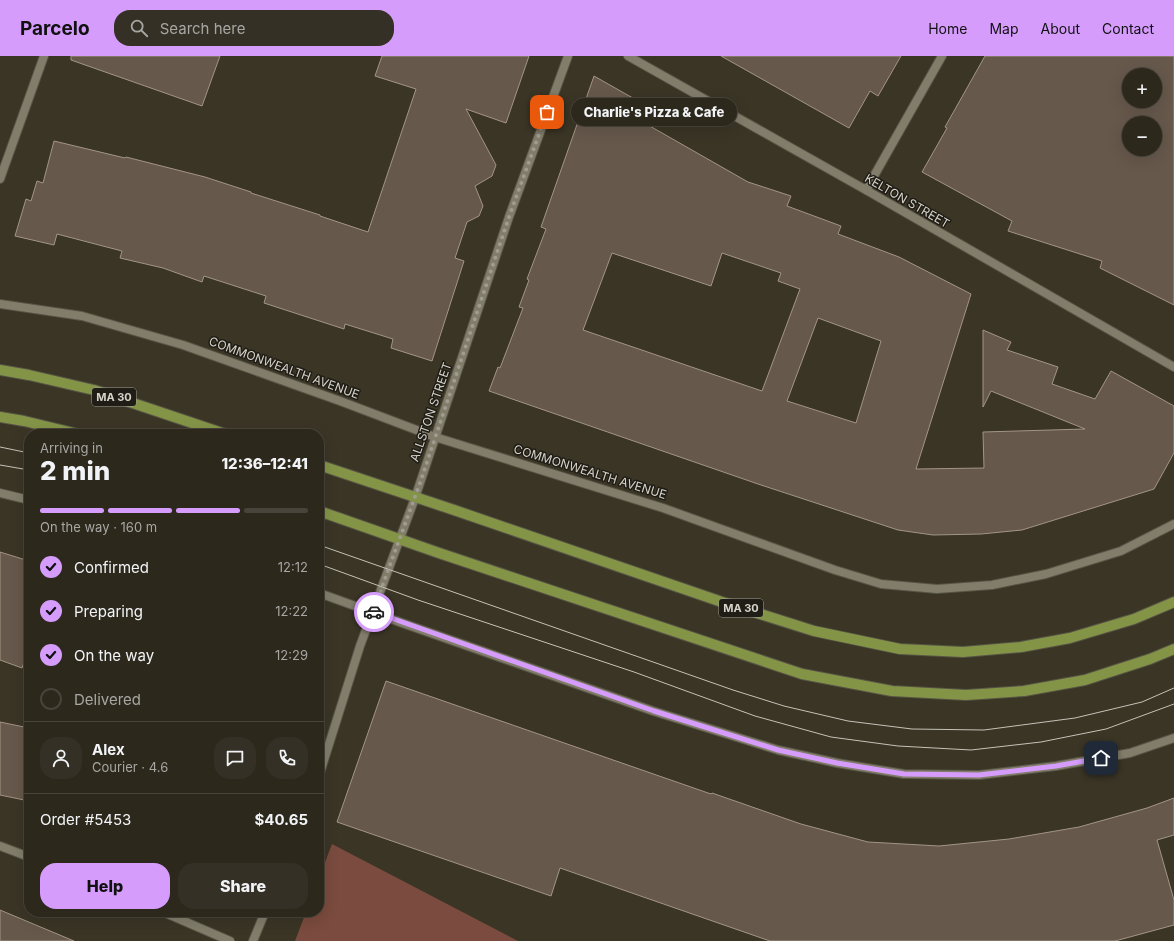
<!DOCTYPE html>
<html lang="en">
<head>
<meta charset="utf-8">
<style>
  :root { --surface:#2c281c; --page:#343025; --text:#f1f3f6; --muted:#a6a6a3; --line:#48443b; --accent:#d59cfb }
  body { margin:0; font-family:Inter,sans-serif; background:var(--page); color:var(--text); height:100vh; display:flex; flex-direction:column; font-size:15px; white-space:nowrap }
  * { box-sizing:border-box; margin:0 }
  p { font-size:13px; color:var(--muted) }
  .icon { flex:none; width:22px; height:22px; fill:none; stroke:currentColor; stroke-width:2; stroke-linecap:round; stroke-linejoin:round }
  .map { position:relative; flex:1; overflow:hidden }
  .drawer { position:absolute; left:24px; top:373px; width:300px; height:488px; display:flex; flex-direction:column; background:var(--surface); border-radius:16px; box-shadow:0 4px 16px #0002,0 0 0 1px var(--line) }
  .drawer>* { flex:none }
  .buttons { position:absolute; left:1122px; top:12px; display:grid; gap:8px }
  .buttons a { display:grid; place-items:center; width:40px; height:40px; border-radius:50%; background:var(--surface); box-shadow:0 4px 16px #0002,0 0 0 1px var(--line); font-size:20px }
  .pin { position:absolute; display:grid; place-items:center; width:34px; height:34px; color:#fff; margin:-17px; border-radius:8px; box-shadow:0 2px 6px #0006 }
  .courier { position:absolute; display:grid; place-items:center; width:40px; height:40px; margin:-20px; border:3px solid #d59cfb; border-radius:50%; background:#fff; color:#222; box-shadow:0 1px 5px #0007 }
  .bubble { position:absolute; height:28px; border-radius:14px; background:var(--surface); box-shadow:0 4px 16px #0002,0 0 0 1px var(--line); font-size:13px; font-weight:800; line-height:28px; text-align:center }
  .summary em { font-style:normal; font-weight:800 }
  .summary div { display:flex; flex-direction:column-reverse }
  .summary { display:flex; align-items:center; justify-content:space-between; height:68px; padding:0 16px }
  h1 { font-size:26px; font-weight:800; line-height:30px }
  .bar { display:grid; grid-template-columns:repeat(4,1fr); gap:6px 4px; align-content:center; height:48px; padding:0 16px }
  .bar i { height:5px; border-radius:3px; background:var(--line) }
  .bar .current { background:var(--accent) }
  .bar p { grid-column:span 4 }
  .line { display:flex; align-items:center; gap:10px; padding:0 16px; border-top:1px solid var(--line) }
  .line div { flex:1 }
  .round { display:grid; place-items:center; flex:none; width:42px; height:42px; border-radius:16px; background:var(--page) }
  ol { padding:0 16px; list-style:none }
  li { display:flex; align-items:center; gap:12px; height:44px }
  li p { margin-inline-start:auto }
  li .icon { padding:4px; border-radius:50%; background:var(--accent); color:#111; stroke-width:4 }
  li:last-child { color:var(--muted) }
  li i { width:22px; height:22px; border:2px solid var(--line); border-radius:50% }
  .action { display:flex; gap:8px; margin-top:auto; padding:8px 16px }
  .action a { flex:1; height:46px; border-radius:16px; background:var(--accent); color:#111; font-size:16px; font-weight:800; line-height:46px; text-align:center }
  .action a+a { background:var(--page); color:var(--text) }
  header { display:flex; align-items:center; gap:24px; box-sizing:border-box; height:56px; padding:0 20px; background:var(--accent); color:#111 }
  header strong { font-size:19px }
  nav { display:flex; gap:22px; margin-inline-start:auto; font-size:14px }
  .search { width:280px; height:36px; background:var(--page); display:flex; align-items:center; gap:10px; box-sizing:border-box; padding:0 14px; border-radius:16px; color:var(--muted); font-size:15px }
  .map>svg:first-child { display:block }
</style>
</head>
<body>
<header>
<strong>Parcelo</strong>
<div class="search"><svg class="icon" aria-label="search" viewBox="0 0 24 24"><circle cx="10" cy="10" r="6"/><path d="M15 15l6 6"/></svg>Search here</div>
<nav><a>Home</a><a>Map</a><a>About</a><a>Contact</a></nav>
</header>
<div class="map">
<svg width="1174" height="885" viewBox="0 0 1174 885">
  <rect width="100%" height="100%" fill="#3a3525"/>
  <path fill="#7a4b3e" d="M 332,788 L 518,885 L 295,885 L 306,856 L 319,856 L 319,822 Z"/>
  <path fill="#66584b" stroke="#a49586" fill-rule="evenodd" d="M 71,0 L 220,0 L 202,50 L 71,4 Z
    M 382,0 L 529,0 L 506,67 L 466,53 L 496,109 L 492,120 L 475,130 L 483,150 L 479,160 L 467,166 L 455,202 L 464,205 L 432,305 L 391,292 L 393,283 L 345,268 L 344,273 L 264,247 L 266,240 L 204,220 L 202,226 L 163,212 L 120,202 L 122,195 L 57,178 L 54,189 L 15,180 L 26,143 L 31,145 L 37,125 L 43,127 L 54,85 L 125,102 L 126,101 L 205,121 L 251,136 L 251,137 L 320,159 L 320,160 L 368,176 L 416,33 L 375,20 Z
    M 721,0 L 901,0 L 878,40 L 870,35 L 849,72 Z
    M 985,0 L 1174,0 L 1174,249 L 1100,212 L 1102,205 L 1008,175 L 1012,165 L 922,116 L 947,72 L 945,71 ZM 1129,19 L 1155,19 L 1155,45 L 1129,45 ZM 1129,67 L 1155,67 L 1155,93 L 1129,93 Z
    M 594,20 L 654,54 L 648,69 L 748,126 L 791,140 L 787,150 L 841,170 L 838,178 L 899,201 L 971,238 L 916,413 L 984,412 L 983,376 L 1085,373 L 991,335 L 983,351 L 983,274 L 1011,286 L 1007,294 L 1058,311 L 1052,328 L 1095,343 L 1111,315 L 1174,350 L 1174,397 L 1154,433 L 1022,474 L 981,478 L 933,479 L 898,474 L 758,428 L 489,335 L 498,311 L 500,312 L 523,252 L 519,251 L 529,224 L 527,223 L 546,173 L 541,171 ZM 612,197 L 711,230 L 722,197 L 781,217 L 778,225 L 800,233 L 762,335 L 583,274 ZM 818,262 L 881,285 L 856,367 L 787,345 Z
    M 0,496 L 29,505 L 29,593 L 22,612 L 0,604 Z
    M 386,625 L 711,738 L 712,737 L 801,768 L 868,786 L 939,790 L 1009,783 L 1079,771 L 1147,752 L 1174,742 L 1174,779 L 1157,784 L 1174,844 L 1174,869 L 1115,885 L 770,885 L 560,812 L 551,840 L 337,766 Z
    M 0,666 L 29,672 L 29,745 L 0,739 Z
    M 0,854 L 74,885 L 0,885 Z"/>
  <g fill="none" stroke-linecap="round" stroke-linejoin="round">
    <defs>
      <path id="minor" d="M 0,123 L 44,0
        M 866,134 L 942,0
        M 0,248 L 82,260 L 183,289 L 340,345 L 435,381 L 663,452 L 835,514 L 881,528 L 937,533 L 992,529 L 1046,518 L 1121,495 L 1174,468
        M 0,437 L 29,444
        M 319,537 L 405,568 L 653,655 L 778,694 L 837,707 L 904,718 L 979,719 L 1056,710 L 1130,697 L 1174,682
        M 0,790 L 29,801
        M 163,856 L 230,885"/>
      <path id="tertiary" d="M 628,0 L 866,134 L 1174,311
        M 319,720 L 360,590 L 415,442 L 509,161 L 568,0
        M 253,885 L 265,856"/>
      <path id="primary" d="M 0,314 L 29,319 L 94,334 L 225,378
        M 0,361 L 24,365 L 78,378
        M 319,409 L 454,454 L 722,546 L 814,575 L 900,593 L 963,596 L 1021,591 L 1070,582 L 1134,563 L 1174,546
        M 319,455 L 439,497 L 802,618 L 892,635 L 966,639 L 1024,635 L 1085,624 L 1150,603 L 1174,593"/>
    </defs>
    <use href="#minor" stroke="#575445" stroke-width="10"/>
    <use href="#tertiary" stroke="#575445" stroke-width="10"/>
    <use href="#primary" stroke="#575445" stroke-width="12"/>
    <use href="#minor" stroke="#827d6b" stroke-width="8"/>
    <use href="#tertiary" stroke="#827d6b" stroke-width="8"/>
    <use href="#primary" stroke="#849447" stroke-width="10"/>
    <path stroke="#c5c2b7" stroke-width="1" d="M 0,391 L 29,397
      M 0,409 L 29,414
      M 319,489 L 733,634 L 784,650 L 848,665 L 912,673 L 984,674 L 1075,662 L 1142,646 L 1174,632
      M 319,508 L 418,544 L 634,616 L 755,660 L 831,681 L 898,690 L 971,694 L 1041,686 L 1106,673 L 1174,648"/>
  </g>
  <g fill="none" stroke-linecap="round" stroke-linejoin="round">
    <path stroke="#9f9c90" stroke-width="4" stroke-dasharray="0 7.2" d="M 374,556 L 382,531 L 420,427 L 509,161 L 547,56"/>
    <path stroke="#d59cfb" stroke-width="5" d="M 374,556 L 654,655 L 778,694 L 837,707 L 904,718 L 979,719 L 1056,710 L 1101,702"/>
  </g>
  <g text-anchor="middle" stroke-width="3" stroke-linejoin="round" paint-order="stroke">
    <g fill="#1f1d16" stroke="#9f9c93" stroke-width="1">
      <rect x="92" y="332" width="44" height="18" rx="3"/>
      <rect x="719" y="543" width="44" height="18" rx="3"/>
    </g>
    <g font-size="11" font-weight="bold" fill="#d6d3c9">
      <text x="114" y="345">MA 30</text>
      <text x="741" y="556">MA 30</text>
    </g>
    <g font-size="12" fill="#d6d3c9" stroke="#1f1d16">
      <text transform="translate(907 145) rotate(30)" y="4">KELTON STREET</text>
      <text transform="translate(284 312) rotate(20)" y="4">COMMONWEALTH AVENUE</text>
      <text transform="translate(431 356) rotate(-71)" y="4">ALLSTON STREET</text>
      <text transform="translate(590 416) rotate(17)" y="4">COMMONWEALTH AVENUE</text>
    </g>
  </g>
</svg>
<div class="buttons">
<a>+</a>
<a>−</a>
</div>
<div class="pin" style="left:547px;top:56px;background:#ea580c"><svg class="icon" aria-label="bag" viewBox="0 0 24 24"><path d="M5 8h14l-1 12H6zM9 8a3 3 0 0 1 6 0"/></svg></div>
<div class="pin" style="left:1101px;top:702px;background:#1f2937"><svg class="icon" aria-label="home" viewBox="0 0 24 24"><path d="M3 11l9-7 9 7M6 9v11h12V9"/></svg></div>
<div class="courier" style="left:374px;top:556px"><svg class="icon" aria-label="car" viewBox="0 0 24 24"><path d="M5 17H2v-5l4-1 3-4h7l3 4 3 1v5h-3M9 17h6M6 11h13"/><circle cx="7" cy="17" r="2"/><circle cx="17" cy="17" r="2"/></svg></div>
<div class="bubble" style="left:571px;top:42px;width:166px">Charlie's Pizza &amp; Cafe</div>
<section class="drawer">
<div class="summary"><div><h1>2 min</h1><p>Arriving in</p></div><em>12:36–12:41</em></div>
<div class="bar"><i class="current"></i><i class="current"></i><i class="current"></i><i></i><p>On the way · 160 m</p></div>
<ol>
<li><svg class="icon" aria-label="check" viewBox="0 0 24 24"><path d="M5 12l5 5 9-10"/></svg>Confirmed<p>12:12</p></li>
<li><svg class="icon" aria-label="check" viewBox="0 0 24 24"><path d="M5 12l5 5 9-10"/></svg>Preparing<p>12:22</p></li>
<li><svg class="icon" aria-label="check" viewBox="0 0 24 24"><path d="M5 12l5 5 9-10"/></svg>On the way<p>12:29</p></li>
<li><i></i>Delivered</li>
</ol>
<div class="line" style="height:72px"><a class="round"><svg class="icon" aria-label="person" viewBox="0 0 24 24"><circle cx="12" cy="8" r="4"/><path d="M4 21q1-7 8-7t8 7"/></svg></a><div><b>Alex</b><p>Courier · 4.6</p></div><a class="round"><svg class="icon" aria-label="chat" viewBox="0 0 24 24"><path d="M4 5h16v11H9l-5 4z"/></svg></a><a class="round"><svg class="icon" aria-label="phone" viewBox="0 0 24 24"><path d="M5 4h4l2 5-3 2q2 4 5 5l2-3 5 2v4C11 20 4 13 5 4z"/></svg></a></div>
<div class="line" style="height:52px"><div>Order #5453</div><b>$40.65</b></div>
<div class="action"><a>Help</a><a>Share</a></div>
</section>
</div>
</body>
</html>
